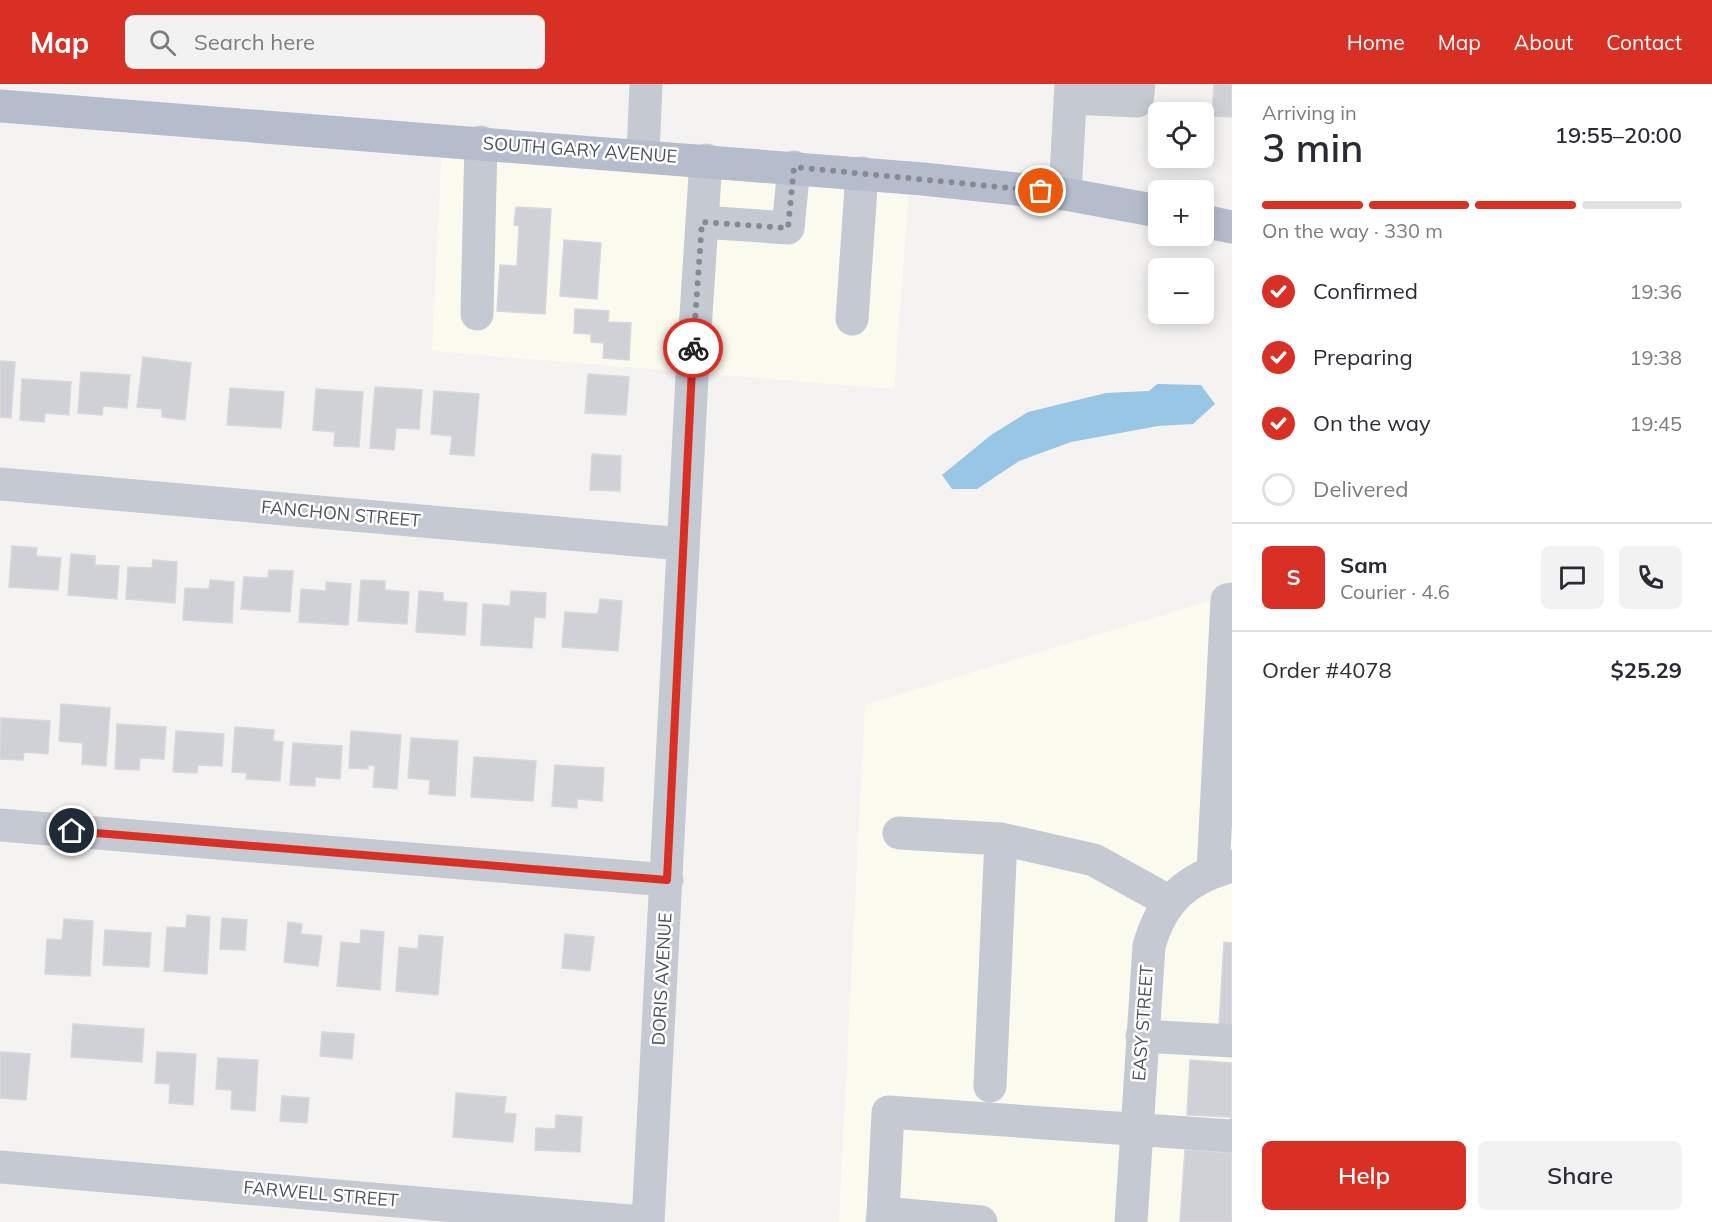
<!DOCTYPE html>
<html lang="en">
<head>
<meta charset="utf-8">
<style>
  :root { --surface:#fff; --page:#f2f2f3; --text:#2b2b33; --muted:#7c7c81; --line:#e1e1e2; --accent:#d93025 }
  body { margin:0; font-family:Mulish,sans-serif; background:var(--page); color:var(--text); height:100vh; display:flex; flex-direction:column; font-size:22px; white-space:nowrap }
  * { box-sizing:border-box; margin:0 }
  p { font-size:20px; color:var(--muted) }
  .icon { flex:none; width:33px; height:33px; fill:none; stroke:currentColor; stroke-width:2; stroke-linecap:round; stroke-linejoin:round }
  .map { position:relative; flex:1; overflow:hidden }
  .side { display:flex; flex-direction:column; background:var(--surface); width:480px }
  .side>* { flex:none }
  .controls { position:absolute; left:1148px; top:18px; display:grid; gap:12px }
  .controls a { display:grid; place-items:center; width:66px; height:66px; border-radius:9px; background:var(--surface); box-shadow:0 3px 15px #0003; font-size:30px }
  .pin { position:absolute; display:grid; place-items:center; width:51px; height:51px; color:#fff; margin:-26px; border:3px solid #fff; border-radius:50%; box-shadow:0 2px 6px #0007 }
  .courier { position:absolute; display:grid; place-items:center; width:60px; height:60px; margin:-30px; border:4px solid #d93025; border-radius:50%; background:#fff; color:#222; box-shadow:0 2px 8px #0007 }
  .head em { font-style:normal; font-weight:600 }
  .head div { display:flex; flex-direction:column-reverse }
  .head { display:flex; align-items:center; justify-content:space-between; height:102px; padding:0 30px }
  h1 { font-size:39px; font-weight:600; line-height:45px }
  .bar { display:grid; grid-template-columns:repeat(4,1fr); gap:9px 6px; align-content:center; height:72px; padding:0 30px }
  .bar i { height:8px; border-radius:4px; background:var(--line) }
  .bar .selected { background:var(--accent) }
  .bar p { grid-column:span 4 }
  .line { display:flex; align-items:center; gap:15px; padding:0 30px; border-top:2px solid var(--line) }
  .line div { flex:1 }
  .round { display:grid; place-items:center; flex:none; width:63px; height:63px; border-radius:9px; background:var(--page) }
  ol { padding:0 30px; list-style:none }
  li { display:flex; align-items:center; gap:18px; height:66px }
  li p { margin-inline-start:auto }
  li .icon { padding:6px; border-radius:50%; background:var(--accent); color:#fff; stroke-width:4 }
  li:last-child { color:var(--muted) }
  li i { width:33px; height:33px; border:3px solid var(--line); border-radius:50% }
  .button { display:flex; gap:12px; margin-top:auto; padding:12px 30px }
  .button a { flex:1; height:69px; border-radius:9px; background:var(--accent); color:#fff; font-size:24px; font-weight:600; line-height:69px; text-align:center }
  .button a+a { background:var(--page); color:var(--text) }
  header { display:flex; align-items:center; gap:36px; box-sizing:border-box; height:84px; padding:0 30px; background:var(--accent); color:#fff }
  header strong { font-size:28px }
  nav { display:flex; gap:33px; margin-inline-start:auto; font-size:21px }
  .search { width:420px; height:54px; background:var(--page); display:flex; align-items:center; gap:15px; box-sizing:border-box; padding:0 21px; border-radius:9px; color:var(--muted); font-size:22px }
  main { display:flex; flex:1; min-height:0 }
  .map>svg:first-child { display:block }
</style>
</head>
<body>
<header>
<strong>Map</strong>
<div class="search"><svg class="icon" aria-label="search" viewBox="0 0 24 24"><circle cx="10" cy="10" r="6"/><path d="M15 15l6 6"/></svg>Search here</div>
<nav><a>Home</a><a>Map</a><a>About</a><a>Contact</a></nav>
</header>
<main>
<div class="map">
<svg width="1232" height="1138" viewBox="0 0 1232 1138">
  <rect width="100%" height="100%" fill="#f4f3f2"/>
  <path fill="#fbfaef" d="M 442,63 L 909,104 L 894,305 L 432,267 Z
    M 1232,510 L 1232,1138 L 839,1138 L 865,621 Z"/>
  <path fill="#98c6e5" d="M 1157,300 L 1201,301 L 1215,320 L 1193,340 L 1158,342 L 1071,358 L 1019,377 L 977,405 L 952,405 L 942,391 L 991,351 L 1028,328 L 1106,309 L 1149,307 Z"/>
  <path fill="#d0d1d6" stroke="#d7d7dd" stroke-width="1.5" d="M 1214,0 L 1232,0 L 1232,33 L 1212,32 Z
    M 516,123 L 551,125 L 545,230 L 497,227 L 500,181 L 517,182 L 519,142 L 514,141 Z
    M 564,156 L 601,159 L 597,215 L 560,212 Z
    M 575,225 L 609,227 L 608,238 L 631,239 L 629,276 L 603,274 L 604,259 L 591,258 L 591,250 L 574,249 Z
    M 143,273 L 191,279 L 185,336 L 162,333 L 162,325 L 137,323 Z
    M 0,277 L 15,278 L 11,334 L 0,333 Z
    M 81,288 L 130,291 L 127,324 L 103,322 L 102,331 L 78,329 Z
    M 588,290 L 629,293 L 626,331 L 585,329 Z
    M 22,295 L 71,298 L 69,331 L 45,329 L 44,338 L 20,336 Z
    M 375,303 L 422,306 L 419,345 L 396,344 L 394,366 L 370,364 Z
    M 230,304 L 284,308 L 281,344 L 227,341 Z
    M 316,305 L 363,308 L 359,363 L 334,362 L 335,348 L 313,346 Z
    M 434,307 L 479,310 L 474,372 L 450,370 L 452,352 L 431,350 Z
    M 592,370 L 621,372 L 620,407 L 590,406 Z
    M 12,462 L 37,464 L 36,472 L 61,474 L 58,506 L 9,503 Z
    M 71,470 L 95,472 L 95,481 L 119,482 L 117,515 L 68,511 Z
    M 153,476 L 177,478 L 175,519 L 126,515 L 128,483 L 152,484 Z
    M 269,486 L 293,487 L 290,528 L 241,525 L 244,493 L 268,494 Z
    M 210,496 L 234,498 L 232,539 L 183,536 L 185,504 L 209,505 Z
    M 361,496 L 385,497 L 385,506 L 409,508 L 407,540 L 358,537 Z
    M 326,498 L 351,500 L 348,541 L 299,538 L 301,505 L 326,507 Z
    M 419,507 L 443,509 L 443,517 L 467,519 L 465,551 L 416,548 Z
    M 511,507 L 546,509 L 545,534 L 534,533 L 532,564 L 481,561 L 483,520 L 510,522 Z
    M 600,515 L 622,517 L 618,567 L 562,563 L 565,528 L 598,530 Z
    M 61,620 L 110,624 L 106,682 L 82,680 L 83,659 L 59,657 Z
    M 1,634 L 50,637 L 48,670 L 24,668 L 23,676 L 0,675 Z
    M 117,640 L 166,643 L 164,675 L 140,674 L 139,686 L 115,685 Z
    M 235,643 L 274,646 L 273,657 L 283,658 L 280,697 L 246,695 L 247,689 L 232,688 Z
    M 176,647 L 224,650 L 222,682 L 198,681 L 197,689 L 173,688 Z
    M 351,647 L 401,651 L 397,705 L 373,703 L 375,682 L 368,681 L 368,685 L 349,684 Z
    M 411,654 L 458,657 L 455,712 L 429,710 L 430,696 L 408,694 Z
    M 293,659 L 342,662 L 340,695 L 315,693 L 315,702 L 290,701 Z
    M 474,673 L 536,677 L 533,717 L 471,713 Z
    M 555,681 L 604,684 L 602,717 L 577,715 L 577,724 L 552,722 Z
    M 187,831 L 210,833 L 207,890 L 164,887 L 167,843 L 186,844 Z
    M 222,834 L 247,836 L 245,866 L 220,865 Z
    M 64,835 L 93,837 L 90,892 L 45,890 L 47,855 L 62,856 Z
    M 288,838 L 302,840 L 301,850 L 322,852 L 318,882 L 284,878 Z
    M 105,846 L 151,849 L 149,883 L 103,881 Z
    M 361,846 L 384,848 L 380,906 L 337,902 L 341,858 L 360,860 Z
    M 565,850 L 594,853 L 590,887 L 562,884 Z
    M 419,851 L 443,853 L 438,911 L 396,907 L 399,863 L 418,865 Z
    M 1224,858 L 1232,859 L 1232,943 L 1219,942 Z
    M 73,940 L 144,945 L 142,978 L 71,973 Z
    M 322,948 L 354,950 L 352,975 L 320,972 Z
    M 0,968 L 30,970 L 26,1016 L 0,1014 Z
    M 157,968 L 196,970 L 193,1021 L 169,1019 L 170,1000 L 155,999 Z
    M 218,974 L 258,976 L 255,1027 L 231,1025 L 232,1006 L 216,1005 Z
    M 1190,976 L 1232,979 L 1232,1048 L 1230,1033 L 1187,1031 Z
    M 456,1009 L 506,1013 L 504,1029 L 516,1030 L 513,1058 L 453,1053 Z
    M 282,1012 L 309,1014 L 307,1039 L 280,1037 Z
    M 556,1031 L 582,1033 L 580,1068 L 535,1066 L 536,1044 L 555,1045 Z
    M 1185,1066 L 1232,1069 L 1232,1138 L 1180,1138 Z"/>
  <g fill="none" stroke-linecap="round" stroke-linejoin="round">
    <path stroke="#c5cad2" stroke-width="33" d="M 1070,14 L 1137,17 L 1139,0
      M 643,71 L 646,0
      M 1065,110 L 1071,0
      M 702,138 L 788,144 L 794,83
      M 477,230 L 481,58
      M 852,235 L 862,89
      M 0,400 L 683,460
      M 0,741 L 667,796
      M 899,749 L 1001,755
      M 1213,787 L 1227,516 L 1232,515
      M 1142,952 L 1232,957
      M 990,1002 L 1001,755 L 1094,776 L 1170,818
      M 0,1083 L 641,1138
      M 883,1129 L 888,1028 L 1232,1052
      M 648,1138 L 692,293 L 706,76
      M 882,1138 L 883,1129 L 981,1138
      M 1131,1138 L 1149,862 C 1162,816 1187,794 1232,782"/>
    <path stroke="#b5bdcd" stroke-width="33" d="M 0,22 L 923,95 L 1065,110 L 1158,127
      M 1203,137 L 1232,143"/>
  </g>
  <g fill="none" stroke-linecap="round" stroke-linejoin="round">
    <path stroke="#878a92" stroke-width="6" stroke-dasharray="0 10.8" d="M 693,264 L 702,138 L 788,144 L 794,83 L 1041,107"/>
    <path stroke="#d93025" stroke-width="8" d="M 72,747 L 667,796 L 693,264"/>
  </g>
  <g text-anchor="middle" stroke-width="5" stroke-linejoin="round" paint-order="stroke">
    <g font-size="18" fill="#4c525e" stroke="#fff">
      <text transform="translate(580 66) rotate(4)" y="6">SOUTH GARY AVENUE</text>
      <text transform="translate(341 430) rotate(5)" y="6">FANCHON STREET</text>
      <text transform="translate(662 895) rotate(-87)" y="6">DORIS AVENUE</text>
      <text transform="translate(1143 939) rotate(-86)" y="6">EASY STREET</text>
      <text transform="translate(321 1110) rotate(5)" y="6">FARWELL STREET</text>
    </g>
  </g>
</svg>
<div class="controls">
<a><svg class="icon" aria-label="locate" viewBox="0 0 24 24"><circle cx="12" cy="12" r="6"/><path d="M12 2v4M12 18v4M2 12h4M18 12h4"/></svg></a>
<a>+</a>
<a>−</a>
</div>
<div class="pin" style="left:1041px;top:107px;background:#ea580c"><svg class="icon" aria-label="bag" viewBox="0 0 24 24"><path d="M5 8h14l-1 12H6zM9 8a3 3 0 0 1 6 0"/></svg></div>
<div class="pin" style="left:72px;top:747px;background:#1f2937"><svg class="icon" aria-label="home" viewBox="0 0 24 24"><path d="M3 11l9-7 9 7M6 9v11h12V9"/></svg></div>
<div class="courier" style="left:693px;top:264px"><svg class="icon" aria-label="bike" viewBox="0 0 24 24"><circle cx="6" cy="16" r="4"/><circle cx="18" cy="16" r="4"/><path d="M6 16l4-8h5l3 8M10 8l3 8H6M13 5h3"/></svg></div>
</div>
<section class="side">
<div class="head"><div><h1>3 min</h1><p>Arriving in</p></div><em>19:55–20:00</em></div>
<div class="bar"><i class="selected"></i><i class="selected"></i><i class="selected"></i><i></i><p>On the way · 330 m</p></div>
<ol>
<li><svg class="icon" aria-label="check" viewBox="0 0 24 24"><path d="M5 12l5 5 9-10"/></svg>Confirmed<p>19:36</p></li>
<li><svg class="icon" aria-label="check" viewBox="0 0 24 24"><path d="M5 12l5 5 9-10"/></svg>Preparing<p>19:38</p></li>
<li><svg class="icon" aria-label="check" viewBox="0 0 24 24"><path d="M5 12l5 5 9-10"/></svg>On the way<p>19:45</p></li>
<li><i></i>Delivered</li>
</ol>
<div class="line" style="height:108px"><b class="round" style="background:var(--accent);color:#fff">S</b><div><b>Sam</b><p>Courier · 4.6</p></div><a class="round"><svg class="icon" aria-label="chat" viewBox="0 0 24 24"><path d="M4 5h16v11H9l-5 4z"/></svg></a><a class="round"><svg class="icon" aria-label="phone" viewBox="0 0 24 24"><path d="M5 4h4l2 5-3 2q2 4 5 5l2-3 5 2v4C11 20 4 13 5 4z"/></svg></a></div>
<div class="line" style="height:78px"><div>Order #4078</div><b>$25.29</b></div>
<div class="button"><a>Help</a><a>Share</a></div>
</section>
</main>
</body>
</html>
